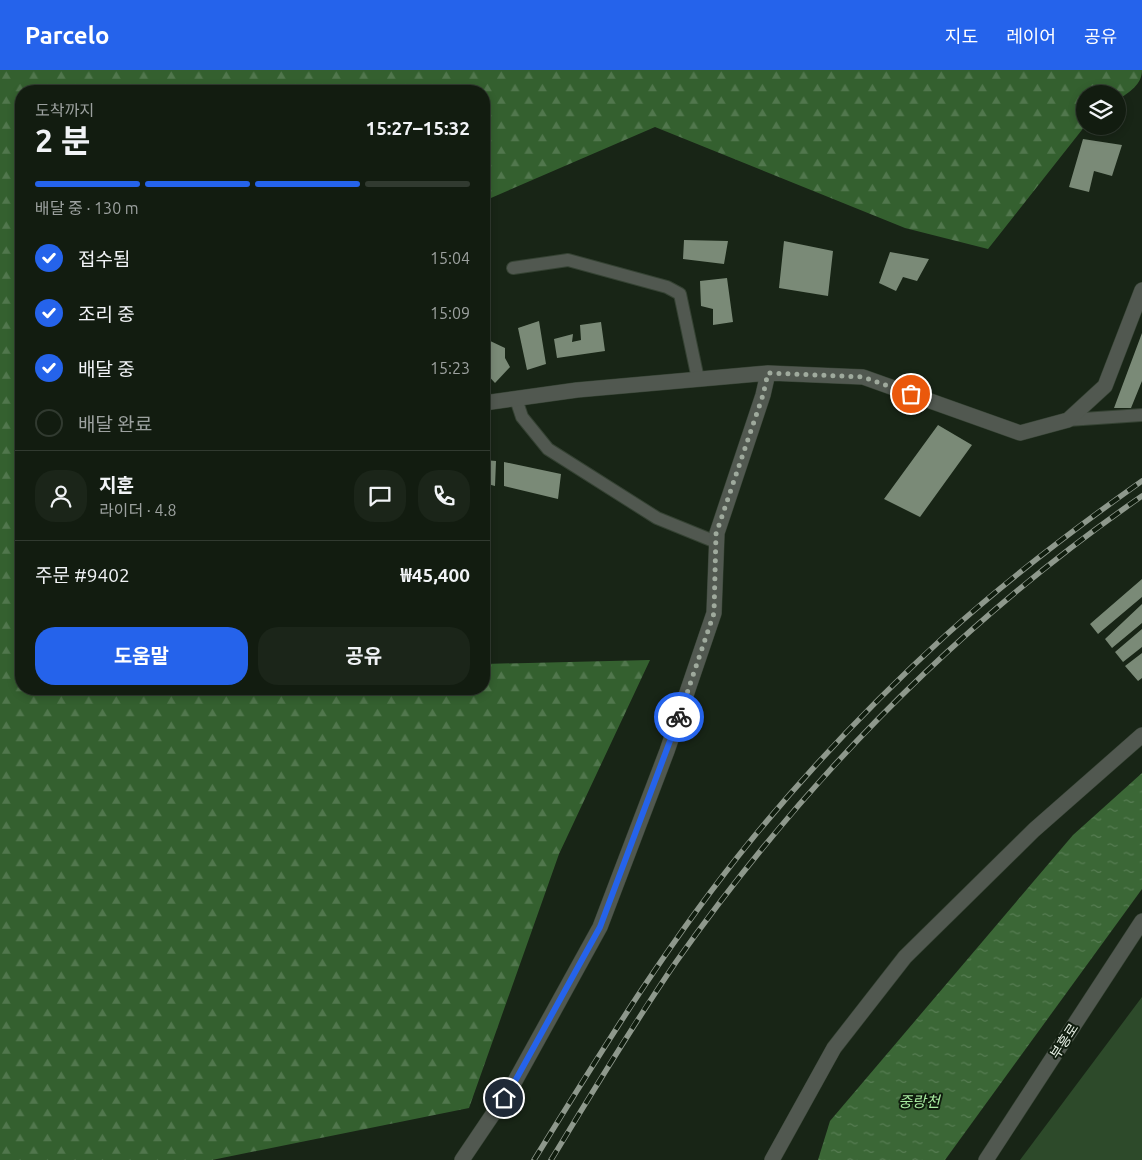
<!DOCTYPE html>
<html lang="ko">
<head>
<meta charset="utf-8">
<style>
  :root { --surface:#121c10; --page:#1b2519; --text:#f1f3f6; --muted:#9ca19f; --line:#313a30; --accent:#2563eb }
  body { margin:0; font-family:Ubuntu,"Noto Sans KR",sans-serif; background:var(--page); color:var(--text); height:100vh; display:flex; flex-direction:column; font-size:19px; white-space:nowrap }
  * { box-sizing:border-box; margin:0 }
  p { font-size:16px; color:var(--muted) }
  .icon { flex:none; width:28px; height:28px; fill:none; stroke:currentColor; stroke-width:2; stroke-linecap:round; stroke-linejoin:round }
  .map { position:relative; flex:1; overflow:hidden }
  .details { position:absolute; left:15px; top:15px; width:475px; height:610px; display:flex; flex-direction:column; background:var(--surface); border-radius:20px; box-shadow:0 2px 8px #0003,0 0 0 1px var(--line) }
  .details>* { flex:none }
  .buttons { position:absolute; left:1076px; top:15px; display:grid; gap:10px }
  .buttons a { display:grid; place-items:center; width:50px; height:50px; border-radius:50%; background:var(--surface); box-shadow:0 2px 8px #0003,0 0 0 1px var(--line); font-size:25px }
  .pin { position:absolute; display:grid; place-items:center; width:42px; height:42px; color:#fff; margin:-21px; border:2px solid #fff; border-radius:50%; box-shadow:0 1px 5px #0007 }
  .courier { position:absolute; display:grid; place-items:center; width:50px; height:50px; margin:-25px; border:4px solid #2563eb; border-radius:50%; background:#fff; color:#222; box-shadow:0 1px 6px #0007 }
  .headline em { font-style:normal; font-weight:700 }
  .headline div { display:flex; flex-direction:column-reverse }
  .headline { display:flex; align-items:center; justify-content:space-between; height:85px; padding:0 20px }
  h1 { font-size:32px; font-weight:700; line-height:38px }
  .bar { display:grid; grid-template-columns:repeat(4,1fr); gap:8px 5px; align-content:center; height:60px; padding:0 20px }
  .bar i { height:6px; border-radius:4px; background:var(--line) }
  .bar .on { background:var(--accent) }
  .bar p { grid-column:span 4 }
  .line { display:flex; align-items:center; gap:12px; padding:0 20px; border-top:1px solid var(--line) }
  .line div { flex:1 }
  .round { display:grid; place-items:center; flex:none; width:52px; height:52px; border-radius:20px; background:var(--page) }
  ol { padding:0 20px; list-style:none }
  li { display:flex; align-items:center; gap:15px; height:55px }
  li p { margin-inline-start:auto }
  li .icon { padding:5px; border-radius:50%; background:var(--accent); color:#fff; stroke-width:4 }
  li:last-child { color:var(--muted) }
  li i { width:28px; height:28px; border:2px solid var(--line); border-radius:50% }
  .button { display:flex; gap:10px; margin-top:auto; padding:10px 20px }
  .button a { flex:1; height:58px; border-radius:20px; background:var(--accent); color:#fff; font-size:20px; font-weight:700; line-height:58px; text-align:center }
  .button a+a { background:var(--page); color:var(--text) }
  header { display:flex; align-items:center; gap:30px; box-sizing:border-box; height:70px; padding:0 25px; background:var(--accent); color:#fff }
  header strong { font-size:24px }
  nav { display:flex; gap:28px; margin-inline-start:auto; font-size:18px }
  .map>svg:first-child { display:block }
</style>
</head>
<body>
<header>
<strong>Parcelo</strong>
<nav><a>지도</a><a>레이어</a><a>공유</a></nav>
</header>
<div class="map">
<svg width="1142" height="1090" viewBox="0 0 1142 1090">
  <defs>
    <pattern id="forest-firs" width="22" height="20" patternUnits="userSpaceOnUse" patternTransform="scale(1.25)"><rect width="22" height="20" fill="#34602f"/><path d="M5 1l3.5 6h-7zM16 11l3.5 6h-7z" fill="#51774d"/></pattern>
    <pattern id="water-ripples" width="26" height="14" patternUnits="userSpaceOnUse" patternTransform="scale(1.25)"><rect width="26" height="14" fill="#3b6736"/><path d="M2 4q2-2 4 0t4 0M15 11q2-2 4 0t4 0" fill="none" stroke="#577d53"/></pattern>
  </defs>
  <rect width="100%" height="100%" fill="#182516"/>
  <path fill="#2d4a2a" d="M 1142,927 L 1142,1090 L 1020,1090 Z"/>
  <path fill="url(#forest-firs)" d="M 0,0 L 1142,0 C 1142,15 1129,22 1118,30 L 1118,24 L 1085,24 L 1085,56 L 988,179 L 905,158 L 655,57 L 484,131 L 484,21 L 21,21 L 21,619 L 484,619 L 484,594 L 650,590 L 559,784 L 469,1038 L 212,1090 L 0,1090 Z"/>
  <path fill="url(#water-ripples)" d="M 1142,703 L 1142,819 L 945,1090 L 818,1090 L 830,1051 L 1073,765 Z"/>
  <path fill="#7a8a77" d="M 1083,69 L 1122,75 L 1112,106 L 1094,101 L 1089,122 L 1069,117 Z
    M 684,170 L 728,171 L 724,194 L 683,189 Z
    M 784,171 L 833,181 L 828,226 L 779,218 Z
    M 890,182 L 929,189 L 917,211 L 903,207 L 896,221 L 879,213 Z
    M 727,208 L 733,252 L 713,255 L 713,239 L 701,236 L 700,211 Z
    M 539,251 L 546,294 L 527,300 L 518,258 Z
    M 601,252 L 605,281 L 557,288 L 554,269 L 573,264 L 572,272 L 581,270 L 580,255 Z
    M 1142,263 L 1142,311 L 1131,338 L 1114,338 Z
    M 486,269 L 505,278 L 505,288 L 510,297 L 495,313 L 484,301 L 484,271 Z
    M 938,355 L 972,375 L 920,447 L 884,429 Z
    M 484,390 L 496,391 L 495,416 L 484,413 Z
    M 504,392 L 561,404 L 558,429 L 504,416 Z
    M 1142,509 L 1142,527 L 1098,564 L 1090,554 Z
    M 1142,534 L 1142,553 L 1112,578 L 1105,569 Z
    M 1142,559 L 1142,577 L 1123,592 L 1115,582 Z
    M 1142,583 L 1142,608 L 1138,611 L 1125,596 Z"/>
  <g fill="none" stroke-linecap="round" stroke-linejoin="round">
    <defs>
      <path id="lane" d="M 513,198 L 568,190 L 667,217 L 680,224 L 698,309
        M 516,329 L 522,347 L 548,379 L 657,448 L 716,472
        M 1068,350 L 1142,345"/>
      <path id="street" d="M 484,333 L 577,320 L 768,303 L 863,307 L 1020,363 L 1068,350 L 1105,316 L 1142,220
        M 462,1090 L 514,1013 L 600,857 L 667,681 L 714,543 L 717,463 L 763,325 L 768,303
        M 772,1090 L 834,978 L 905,887 L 1034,760 L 1142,665
        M 986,1090 L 1142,851"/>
    </defs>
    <use href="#lane" stroke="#354233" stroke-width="14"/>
    <use href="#street" stroke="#354233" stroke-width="16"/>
    <use href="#lane" stroke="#515850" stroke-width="12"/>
    <use href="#street" stroke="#515850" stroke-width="15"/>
    <defs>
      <path id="rail" d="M 534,1090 C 602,980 670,869 752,769 C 811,697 877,628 946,565 C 1008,509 1074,459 1142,411
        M 551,1090 C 592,1023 632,956 676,892 C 804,711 960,552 1142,426"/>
    </defs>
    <use href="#rail" stroke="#8e988c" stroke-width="5.5"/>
    <use href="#rail" stroke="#0f1c0d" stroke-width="4" stroke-dasharray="11" stroke-linecap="butt"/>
  </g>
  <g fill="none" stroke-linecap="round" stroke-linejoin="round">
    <path stroke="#9faa9d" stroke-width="5" stroke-dasharray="0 9" d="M 679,647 L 714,543 L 716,464 L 763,325 L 768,303 L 863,307 L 911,324"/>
    <path stroke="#2563eb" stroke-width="6" d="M 504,1028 L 514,1013 L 600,857 L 679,647"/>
  </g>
  <g text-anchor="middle" stroke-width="4" stroke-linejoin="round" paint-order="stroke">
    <g font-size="14" fill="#e8f1e6" stroke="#0f1c0d">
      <text transform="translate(1064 971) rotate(-57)" y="5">부흥로</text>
    </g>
    <g font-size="15" font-style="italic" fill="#a9eca1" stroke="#0f1c0d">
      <text x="919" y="1037">중랑천</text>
    </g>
  </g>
</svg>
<div class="buttons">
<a><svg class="icon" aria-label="layers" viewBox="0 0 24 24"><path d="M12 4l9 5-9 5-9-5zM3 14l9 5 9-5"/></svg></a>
</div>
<div class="pin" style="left:911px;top:324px;background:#ea580c"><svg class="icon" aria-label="bag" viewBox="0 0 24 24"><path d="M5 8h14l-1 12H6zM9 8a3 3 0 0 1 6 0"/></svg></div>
<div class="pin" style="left:504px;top:1028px;background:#1f2937"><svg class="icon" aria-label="home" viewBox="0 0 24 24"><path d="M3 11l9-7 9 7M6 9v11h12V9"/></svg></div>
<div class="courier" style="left:679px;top:647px"><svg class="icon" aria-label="bike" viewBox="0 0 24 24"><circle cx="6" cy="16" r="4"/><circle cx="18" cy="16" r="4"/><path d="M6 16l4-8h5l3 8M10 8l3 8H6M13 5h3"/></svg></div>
<section class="details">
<div class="headline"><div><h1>2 분</h1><p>도착까지</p></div><em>15:27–15:32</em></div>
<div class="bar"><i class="on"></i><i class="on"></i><i class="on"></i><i></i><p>배달 중 · 130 m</p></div>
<ol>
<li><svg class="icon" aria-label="check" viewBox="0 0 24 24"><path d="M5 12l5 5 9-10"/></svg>접수됨<p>15:04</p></li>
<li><svg class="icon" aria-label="check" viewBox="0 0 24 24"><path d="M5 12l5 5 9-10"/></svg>조리 중<p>15:09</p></li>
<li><svg class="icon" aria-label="check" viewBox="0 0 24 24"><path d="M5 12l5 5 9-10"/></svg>배달 중<p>15:23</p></li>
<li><i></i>배달 완료</li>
</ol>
<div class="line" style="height:90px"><a class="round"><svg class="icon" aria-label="person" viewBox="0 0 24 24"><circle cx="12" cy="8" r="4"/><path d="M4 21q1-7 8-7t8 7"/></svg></a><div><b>지훈</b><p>라이더 · 4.8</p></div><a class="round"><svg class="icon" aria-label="chat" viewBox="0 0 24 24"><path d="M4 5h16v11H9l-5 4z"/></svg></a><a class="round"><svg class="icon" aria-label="phone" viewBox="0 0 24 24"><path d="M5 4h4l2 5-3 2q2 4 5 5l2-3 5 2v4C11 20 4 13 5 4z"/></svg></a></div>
<div class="line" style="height:65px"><div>주문 #9402</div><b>₩45,400</b></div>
<div class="button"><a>도움말</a><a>공유</a></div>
</section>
</div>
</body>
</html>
